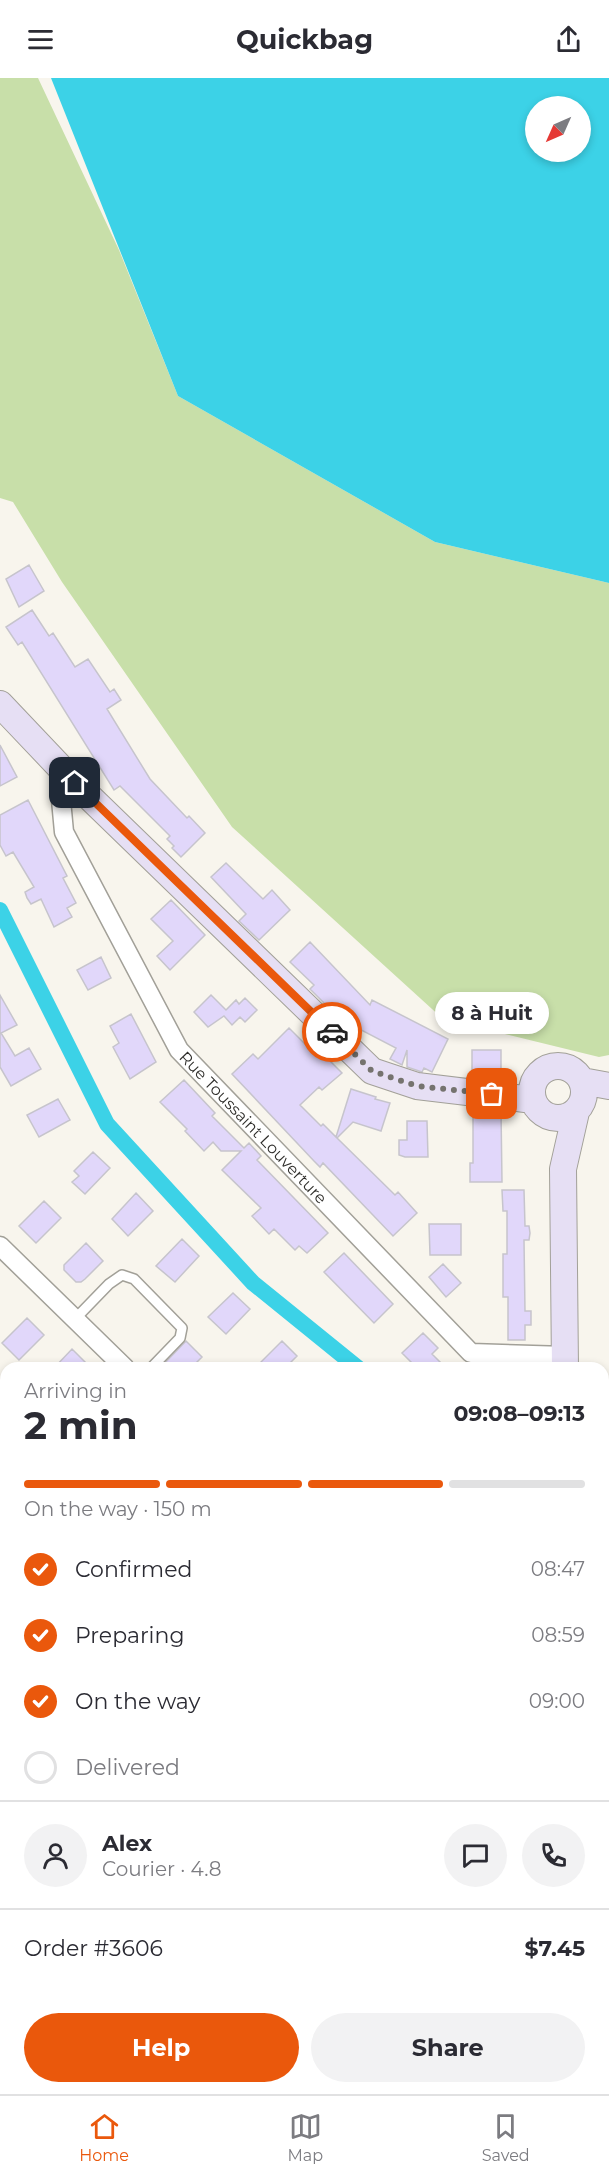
<!DOCTYPE html>
<html lang="en">
<head>
<meta charset="utf-8">
<style>
  :root { --surface:#fff; --page:#f2f2f3; --text:#2b2b33; --muted:#7c7c81; --line:#e1e1e2; --accent:#ea580c }
  body { margin:0; font-family:Montserrat,sans-serif; background:var(--page); color:var(--text); height:100vh; display:flex; flex-direction:column; font-size:22px; white-space:nowrap }
  * { box-sizing:border-box; margin:0 }
  p { font-size:20px; color:var(--muted) }
  .icon { flex:none; width:33px; height:33px; fill:none; stroke:currentColor; stroke-width:2; stroke-linecap:round; stroke-linejoin:round }
  .map { position:relative; flex:1; overflow:hidden }
  .sheet { position:absolute; left:0px; top:1284px; width:609px; height:732px; display:flex; flex-direction:column; background:var(--surface); border-radius:18px 18px 0 0; box-shadow:0 3px 9px #0003 }
  .sheet>* { flex:none }
  .needle { width:39px; rotate:225deg }
  .fabs { position:absolute; left:525px; top:18px; display:grid; gap:12px }
  .fabs a { display:grid; place-items:center; width:66px; height:66px; border-radius:50%; background:var(--surface); box-shadow:0 3px 9px #0003; font-size:30px }
  .pin { position:absolute; display:grid; place-items:center; width:51px; height:51px; color:#fff; margin:-26px; border-radius:12px; box-shadow:0 3px 9px #0006 }
  .courier { position:absolute; display:grid; place-items:center; width:60px; height:60px; margin:-30px; border:4px solid #ea580c; border-radius:50%; background:#fff; color:#222; box-shadow:0 2px 8px #0007 }
  .bubble { position:absolute; height:42px; border-radius:21px; background:var(--surface); box-shadow:0 3px 9px #0003; font-size:20px; font-weight:700; line-height:42px; text-align:center }
  .summary em { font-style:normal; font-weight:700 }
  .summary div { display:flex; flex-direction:column-reverse }
  .summary { display:flex; align-items:center; justify-content:space-between; height:102px; padding:0 24px }
  h1 { font-size:39px; font-weight:700; line-height:45px }
  .bar { display:grid; grid-template-columns:repeat(4,1fr); gap:9px 6px; align-content:center; height:72px; padding:0 24px }
  .bar i { height:8px; border-radius:4px; background:var(--line) }
  .bar .on { background:var(--accent) }
  .bar p { grid-column:span 4 }
  .line { display:flex; align-items:center; gap:15px; padding:0 24px; border-top:2px solid var(--line) }
  .line div { flex:1 }
  .round { display:grid; place-items:center; flex:none; width:63px; height:63px; border-radius:32px; background:var(--page) }
  ol { padding:0 24px; list-style:none }
  li { display:flex; align-items:center; gap:18px; height:66px }
  li p { margin-inline-start:auto }
  li .icon { padding:6px; border-radius:50%; background:var(--accent); color:#fff; stroke-width:4 }
  li:last-child { color:var(--muted) }
  li i { width:33px; height:33px; border:3px solid var(--line); border-radius:50% }
  .primary-button { display:flex; gap:12px; margin-top:auto; padding:12px 24px }
  .primary-button a { flex:1; height:69px; border-radius:36px; background:var(--accent); color:#fff; font-size:24px; font-weight:700; line-height:69px; text-align:center }
  .primary-button a+a { background:var(--page); color:var(--text) }
  header { display:flex; justify-content:space-between; align-items:center; height:78px; padding:0 24px; background:var(--surface); font-size:27px; font-weight:700 }
  .menu { display:flex; justify-content:space-around; align-items:center; height:84px; border-top:2px solid var(--line); background:var(--surface); font-size:16px; color:var(--muted) }
  .menu a { display:grid; justify-items:center; gap:3px }
  .menu .on { color:var(--accent) }
  .map>svg:first-child { display:block }
</style>
</head>
<body>
<header><svg class="icon" aria-label="menu" viewBox="0 0 24 24"><path d="M4 6h16M4 12h16M4 18h16"/></svg>Quickbag<svg class="icon" aria-label="share" viewBox="0 0 24 24"><path d="M12 15V3M7 8l5-5 5 5M5 13v7h14v-7"/></svg></header>
<div class="map">
<svg width="609" height="2016" viewBox="0 0 609 2016">
  <rect width="100%" height="100%" fill="#f8f5ed"/>
  <path fill="#c8dfa9" d="M 0,0 L 38,0 L 119,172 L 178,318 L 435,464 L 609,505 L 609,977 L 599,979 L 443,941 L 232,749 L 62,504 L 13,424 L 0,420 Z"/>
  <path fill="#3cd2e7" fill-rule="evenodd" d="M 51,0 L 609,0 L 609,505 L 435,464 L 178,318 ZM 536,28 L 580,28 L 580,74 L 536,74 Z"/>
  <g fill="none" stroke-linecap="round" stroke-linejoin="round">
    <path stroke="#3cd2e7" stroke-width="16" d="M 0,832 L 107,1046 L 253,1205 L 358,1290
      M 603,1422 L 609,1423
      M 554,2010 L 555,2016"/>
  </g>
  <path fill="#e1d7fa" stroke="#c6c4cc" stroke-width="1.5" d="M 29,487 L 44,513 L 19,529 L 6,501 Z
    M 32,532 L 49,558 L 53,555 L 75,589 L 88,581 L 110,614 L 114,611 L 121,622 L 107,631 L 150,701 L 187,740 L 189,738 L 205,755 L 181,779 L 172,770 L 174,768 L 167,761 L 170,758 L 120,708 L 114,712 L 22,564 L 18,567 L 6,549 Z
    M 0,667 L 17,699 L 0,708 Z
    M 28,722 L 67,798 L 63,800 L 76,825 L 67,830 L 72,839 L 54,849 L 41,821 L 31,826 L 27,820 L 25,814 L 34,809 L 13,774 L 6,778 L 0,767 L 0,737 Z
    M 226,785 L 263,821 L 272,812 L 290,832 L 259,862 L 239,843 L 246,836 L 211,799 Z
    M 171,822 L 205,857 L 170,892 L 157,878 L 173,863 L 151,841 Z
    M 310,864 L 370,927 L 372,922 L 448,961 L 432,994 L 424,990 L 422,994 L 407,989 L 407,972 L 402,987 L 390,981 L 396,970 L 348,945 L 347,948 L 310,911 L 314,907 L 290,884 Z
    M 101,879 L 111,900 L 88,912 L 77,892 Z
    M 0,917 L 17,947 L 1,955 L 15,978 L 29,970 L 41,991 L 11,1008 L 0,989 Z
    M 211,917 L 226,932 L 236,922 L 239,926 L 245,920 L 257,932 L 245,944 L 240,939 L 232,947 L 224,938 L 208,949 L 194,934 Z
    M 131,936 L 156,984 L 130,1001 L 113,969 L 119,965 L 110,948 Z
    M 289,950 L 308,969 L 312,965 L 342,995 L 322,1012 L 319,1009 L 300,1027 L 321,1048 L 323,1046 L 336,1059 L 351,1011 L 376,1019 L 375,1021 L 390,1025 L 381,1053 L 353,1044 L 337,1060 L 395,1117 L 398,1114 L 417,1135 L 393,1158 L 323,1085 L 320,1089 L 314,1083 L 232,996 L 253,976 L 258,981 Z
    M 472,972 L 501,972 L 501,996 L 472,996 Z
    M 184,1002 L 215,1035 L 212,1038 L 244,1070 L 249,1065 L 261,1078 L 257,1082 L 328,1155 L 307,1175 L 299,1168 L 295,1172 L 274,1151 L 269,1156 L 252,1138 L 261,1130 L 222,1092 L 241,1073 L 221,1073 L 213,1064 L 204,1073 L 185,1053 L 187,1051 L 160,1024 Z
    M 58,1021 L 70,1042 L 39,1059 L 27,1037 Z
    M 473,1030 L 501,1033 L 502,1104 L 470,1104 L 470,1085 L 473,1085 Z
    M 407,1043 L 427,1043 L 428,1079 L 405,1079 L 399,1077 L 399,1062 L 407,1062 Z
    M 93,1074 L 110,1090 L 85,1116 L 72,1104 L 79,1098 L 74,1093 Z
    M 502,1112 L 524,1112 L 525,1148 L 529,1148 L 530,1155 L 529,1162 L 524,1162 L 525,1233 L 531,1233 L 531,1247 L 525,1247 L 525,1262 L 508,1262 L 508,1219 L 503,1219 L 503,1176 L 507,1176 L 507,1133 L 503,1133 Z
    M 136,1115 L 153,1133 L 128,1158 L 112,1141 Z
    M 44,1123 L 61,1140 L 36,1165 L 19,1148 Z
    M 429,1146 L 461,1146 L 461,1177 L 430,1177 Z
    M 182,1161 L 199,1178 L 175,1204 L 156,1188 Z
    M 86,1165 L 103,1183 L 85,1201 L 81,1204 L 76,1204 L 64,1192 L 64,1187 Z
    M 344,1175 L 393,1226 L 374,1245 L 324,1194 Z
    M 443,1186 L 461,1205 L 446,1219 L 429,1199 Z
    M 233,1215 L 250,1231 L 226,1256 L 208,1239 Z
    M 27,1240 L 44,1257 L 19,1282 L 2,1265 Z
    M 423,1255 L 438,1270 L 432,1276 L 446,1290 L 417,1290 L 402,1275 Z
    M 186,1263 L 202,1279 L 191,1290 L 160,1290 Z
    M 282,1263 L 297,1278 L 285,1290 L 255,1290 Z
    M 72,1271 L 91,1290 L 54,1290 Z"/>
  <g fill="none" stroke-linecap="round" stroke-linejoin="round">
    <defs>
      <path id="lane" d="M 76,1240 L 109,1206 L 122,1197 L 134,1201 L 182,1250 L 180,1260 L 151,1290
        M 0,1375 L 6,1381"/>
      <g id="street">
        <path id="s1" d="M 75,705 L 61,722 L 64,754 L 179,972 L 471,1275 L 566,1278"/>
        <path d="M 0,1168 L 125,1290"/>
        <path d="M 603,1887 L 609,1886"/>
      </g>
      <path id="secondary" d="M 0,626 L 75,705 L 372,993 L 417,1008 L 533,1022
        M532 1014a26 26 0 1 1 52 0a26 26 0 1 1-52 0Z
        M 582,1003 L 609,1008
        M 565,1290 L 563,1091 L 576,1034
        M 0,1321 L 6,1327
        M 603,1704 L 609,1707
        M 589,2010 L 590,2016"/>
    </defs>
    <use href="#lane" stroke="#a2a098" stroke-width="12"/>
    <use href="#street" stroke="#a2a098" stroke-width="21"/>
    <use href="#secondary" stroke="#a2a098" stroke-width="28"/>
    <path stroke="#9d9b95" stroke-width="3" stroke-dasharray="1.5 4.5" stroke-linecap="butt" d="M 0,1399 L 6,1394
      M 0,1431 L 6,1436
      M 0,1461 L 6,1463
      M 603,1737 L 609,1732
      M 603,1974 L 604,1996
      M 341,2010 L 342,2016
      M 410,2010 L 416,2016
      M 458,2010 L 462,2016
      M 511,2016 L 511,2010"/>
    <use href="#lane" stroke="#fff" stroke-width="9"/>
    <use href="#street" stroke="#fff" stroke-width="18"/>
    <use href="#secondary" stroke="#e6dff4" stroke-width="26"/>
  </g>
  <g fill="none" stroke-linecap="round" stroke-linejoin="round">
    <path stroke="#75736e" stroke-width="6" stroke-dasharray="0 10.8" d="M 332,954 L 372,993 L 417,1008 L 492,1016"/>
    <path stroke="#ea580c" stroke-width="8" d="M 75,705 L 332,954"/>
  </g>
  <g text-anchor="middle" stroke-width="4.5" stroke-linejoin="round" paint-order="stroke">
    <g font-size="16" fill="#2e2d2a" stroke="#f8f5ed">
      <text dy="6" stroke="none"><textPath href="#s1" startOffset="408">Rue Toussaint Louverture</textPath></text>
    </g>
  </g>
</svg>
<div class="fabs">
<a><svg class="needle" viewBox="-14 -14 28 28"><path d="M0-13l5 13h-10z" fill="#e53935"/><path d="M0 13l5-13h-10z" fill="#7c7c81"/></svg></a>
</div>
<div class="pin" style="left:492px;top:1016px;background:#ea580c"><svg class="icon" aria-label="bag" viewBox="0 0 24 24"><path d="M5 8h14l-1 12H6zM9 8a3 3 0 0 1 6 0"/></svg></div>
<div class="pin" style="left:75px;top:705px;background:#1f2937"><svg class="icon" aria-label="home" viewBox="0 0 24 24"><path d="M3 11l9-7 9 7M6 9v11h12V9"/></svg></div>
<div class="courier" style="left:332px;top:954px"><svg class="icon" aria-label="car" viewBox="0 0 24 24"><path d="M5 17H2v-5l4-1 3-4h7l3 4 3 1v5h-3M9 17h6M6 11h13"/><circle cx="7" cy="17" r="2"/><circle cx="17" cy="17" r="2"/></svg></div>
<div class="bubble" style="left:435px;top:914px;width:114px">8 à Huit</div>
<section class="sheet">
<div class="summary"><div><h1>2 min</h1><p>Arriving in</p></div><em>09:08–09:13</em></div>
<div class="bar"><i class="on"></i><i class="on"></i><i class="on"></i><i></i><p>On the way · 150 m</p></div>
<ol>
<li><svg class="icon" aria-label="check" viewBox="0 0 24 24"><path d="M5 12l5 5 9-10"/></svg>Confirmed<p>08:47</p></li>
<li><svg class="icon" aria-label="check" viewBox="0 0 24 24"><path d="M5 12l5 5 9-10"/></svg>Preparing<p>08:59</p></li>
<li><svg class="icon" aria-label="check" viewBox="0 0 24 24"><path d="M5 12l5 5 9-10"/></svg>On the way<p>09:00</p></li>
<li><i></i>Delivered</li>
</ol>
<div class="line" style="height:108px"><a class="round"><svg class="icon" aria-label="person" viewBox="0 0 24 24"><circle cx="12" cy="8" r="4"/><path d="M4 21q1-7 8-7t8 7"/></svg></a><div><b>Alex</b><p>Courier · 4.8</p></div><a class="round"><svg class="icon" aria-label="chat" viewBox="0 0 24 24"><path d="M4 5h16v11H9l-5 4z"/></svg></a><a class="round"><svg class="icon" aria-label="phone" viewBox="0 0 24 24"><path d="M5 4h4l2 5-3 2q2 4 5 5l2-3 5 2v4C11 20 4 13 5 4z"/></svg></a></div>
<div class="line" style="height:78px"><div>Order #3606</div><b>$7.45</b></div>
<div class="primary-button"><a>Help</a><a>Share</a></div>
</section>
</div>
<nav class="menu">
<a class="on"><svg class="icon" aria-label="home" viewBox="0 0 24 24"><path d="M3 11l9-7 9 7M6 9v11h12V9"/></svg>Home</a>
<a><svg class="icon" aria-label="map" viewBox="0 0 24 24"><path d="M3 6l6-2 6 2 6-2v14l-6 2-6-2-6 2zM9 4v14M15 6v14"/></svg>Map</a>
<a><svg class="icon" aria-label="saved" viewBox="0 0 24 24"><path d="M7 4h10v16l-5-4-5 4z"/></svg>Saved</a>
</nav>
</body>
</html>
